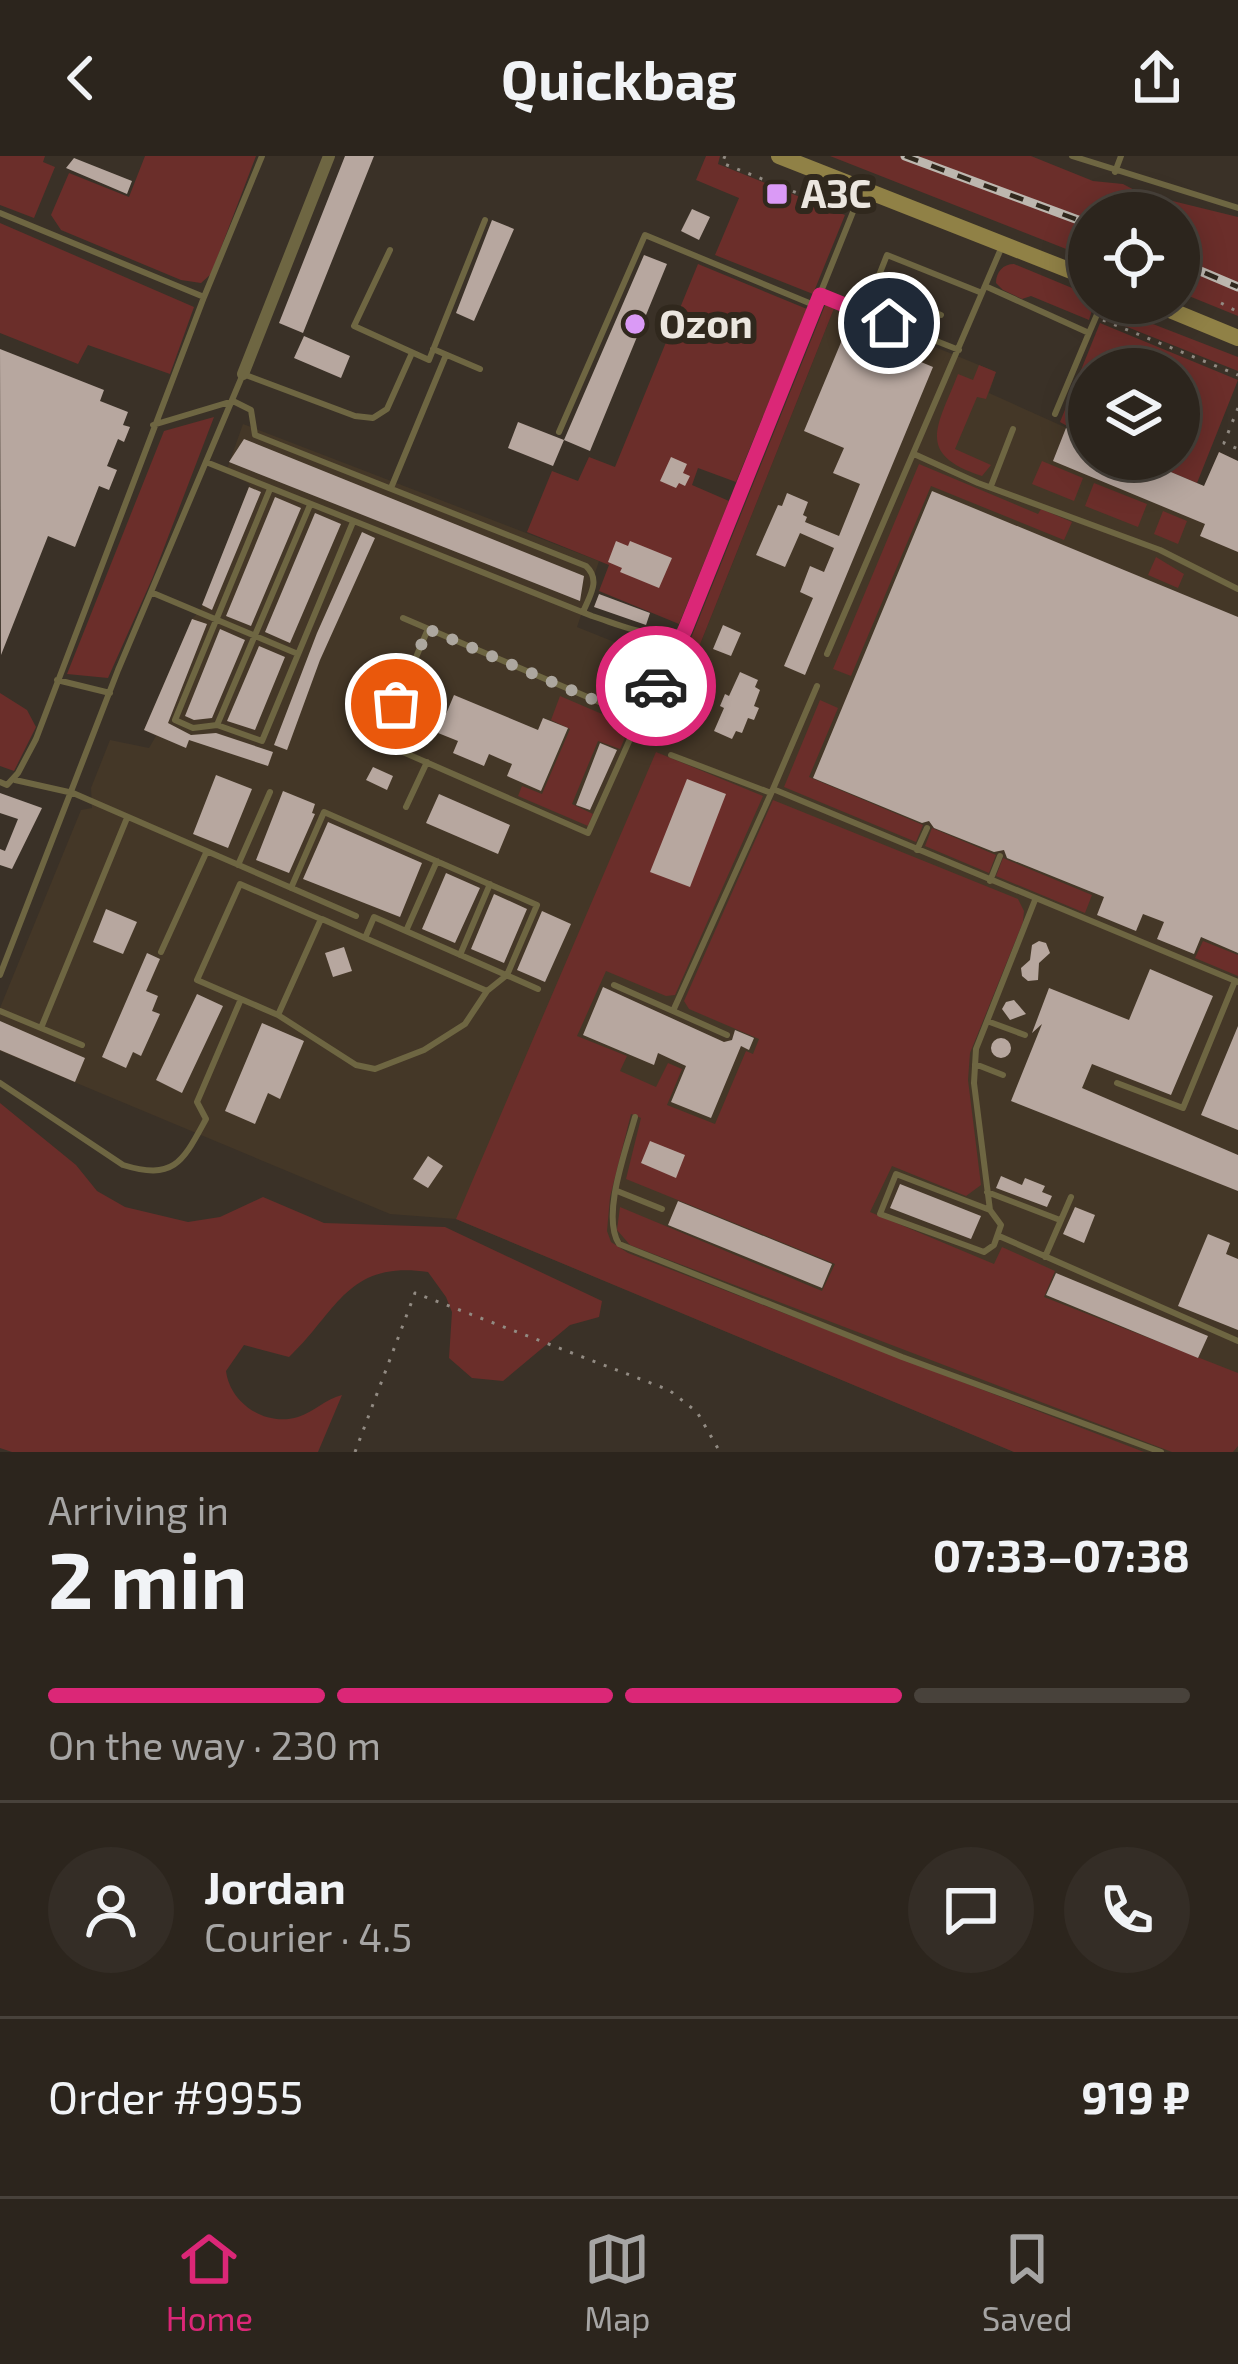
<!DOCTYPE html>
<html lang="en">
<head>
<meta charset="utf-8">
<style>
  :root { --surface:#2c251d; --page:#342d26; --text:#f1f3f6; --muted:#a6a5a4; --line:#48423b; --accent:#db2777 }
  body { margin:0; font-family:"Exo 2",sans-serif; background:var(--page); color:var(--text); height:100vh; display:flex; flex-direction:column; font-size:45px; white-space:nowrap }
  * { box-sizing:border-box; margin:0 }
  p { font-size:39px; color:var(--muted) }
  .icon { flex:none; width:66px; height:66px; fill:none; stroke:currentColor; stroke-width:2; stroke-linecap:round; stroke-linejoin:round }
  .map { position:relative; height:1296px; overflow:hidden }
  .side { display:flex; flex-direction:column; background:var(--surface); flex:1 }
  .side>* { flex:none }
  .buttons { position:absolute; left:1068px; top:36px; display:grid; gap:24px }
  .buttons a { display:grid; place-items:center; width:132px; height:132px; border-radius:50%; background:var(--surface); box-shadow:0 6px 30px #0003,0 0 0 3px var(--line); font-size:60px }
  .pin { position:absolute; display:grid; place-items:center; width:102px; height:102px; color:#fff; margin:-51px; border:6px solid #fff; border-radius:50%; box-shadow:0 3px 12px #0007 }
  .courier { position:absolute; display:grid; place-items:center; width:120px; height:120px; margin:-60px; border:9px solid #db2777; border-radius:50%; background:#fff; color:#222; box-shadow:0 3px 15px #0007 }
  .summary em { font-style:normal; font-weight:700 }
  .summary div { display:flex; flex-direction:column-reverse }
  .summary { display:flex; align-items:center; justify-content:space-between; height:204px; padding:0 48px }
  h1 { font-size:78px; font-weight:700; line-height:90px }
  .bar { display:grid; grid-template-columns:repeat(4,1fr); gap:18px 12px; align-content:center; height:144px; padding:0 48px }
  .bar i { height:15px; border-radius:9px; background:var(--line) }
  .bar .current { background:var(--accent) }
  .bar p { grid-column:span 4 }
  .line { display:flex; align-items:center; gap:30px; padding:0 48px; border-top:3px solid var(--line) }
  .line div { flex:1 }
  .round { display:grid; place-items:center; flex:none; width:126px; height:126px; border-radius:63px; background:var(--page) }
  header { display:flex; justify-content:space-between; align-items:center; height:156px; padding:0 48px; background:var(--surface); font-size:54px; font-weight:700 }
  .menu { display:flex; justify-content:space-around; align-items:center; height:168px; border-top:3px solid var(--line); background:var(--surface); font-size:33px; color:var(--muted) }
  .menu a { display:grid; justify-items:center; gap:6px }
  .menu .current { color:var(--accent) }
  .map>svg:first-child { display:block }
</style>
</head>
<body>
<header><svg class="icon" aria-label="back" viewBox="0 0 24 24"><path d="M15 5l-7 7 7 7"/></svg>Quickbag<svg class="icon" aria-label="share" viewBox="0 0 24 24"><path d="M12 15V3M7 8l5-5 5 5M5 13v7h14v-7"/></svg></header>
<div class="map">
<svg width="1238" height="1296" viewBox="0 0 1238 1296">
  <rect width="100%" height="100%" fill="#3a3127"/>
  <path fill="#443727" d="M 835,150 L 996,216 L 989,237 L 1089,282 L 1089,303 L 1140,303 L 1204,330 L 1219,296 L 1238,305 L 1238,1296 L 1014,1296 L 456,1063 L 390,1058 L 0,895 L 0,852 L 81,654 L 92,652 L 91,632 L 110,584 L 149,592 L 156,580 L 144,574 L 192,463 L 200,455 L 250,328 L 226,316 L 243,268 L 599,405 L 577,471 L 689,516 Z"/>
  <path fill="#6b2e2a" d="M 0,0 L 45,0 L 43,6 L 55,11 L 34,62 L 0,49 Z
    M 145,0 L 256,0 L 211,118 L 201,127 L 181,124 L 61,74 L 51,59 L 69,17 L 129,41 Z
    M 706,0 L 720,0 L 718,8 L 845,59 L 813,138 L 715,99 L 739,42 L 696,24 Z
    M 830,0 L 1031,0 L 1093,25 L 1123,28 L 1140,37 L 1238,61 L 1238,160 L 1179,136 L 1179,57 L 1089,57 L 1089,102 Z
    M 0,67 L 194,151 L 170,218 L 88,189 L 78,208 L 0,177 Z
    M 698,108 L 807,153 L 736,326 L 698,312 L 692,329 L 729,345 L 679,468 L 599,435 L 609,409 L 527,376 L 552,315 L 578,325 L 589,301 L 615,311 Z
    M 1014,108 L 1089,139 L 1093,151 L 1089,164 L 1031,140 L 1022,143 L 1003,134 L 996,127 C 996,116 1003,108 1014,108 Z
    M 826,147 L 835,150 L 689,516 L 679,512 Z
    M 1109,151 L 1238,201 L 1238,215 L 1102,161 Z
    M 1100,167 L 1238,224 L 1197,327 L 1140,303 L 1179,303 L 1179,213 L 1089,213 L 1089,224 L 1083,222 L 1076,238 L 1083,242 L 1089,229 L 1089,282 L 1060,266 Z
    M 979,209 L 996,216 L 986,243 L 977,241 L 955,293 L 991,309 L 982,320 C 914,298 938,270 958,218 L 973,224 Z
    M 214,261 L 152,423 L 108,522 L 67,518 L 164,275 Z
    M 1042,305 L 1083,322 L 1074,345 L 1032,328 Z
    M 919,308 L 1038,358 L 1041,353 L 1072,366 L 1064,384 L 931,330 L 851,520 L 833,513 Z
    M 1094,327 L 1147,348 L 1138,371 L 1085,350 Z
    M 1163,355 L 1187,365 L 1178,388 L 1154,378 Z
    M 1156,401 L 1184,418 L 1178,432 L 1148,419 Z
    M 419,525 L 445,537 L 428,575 L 402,564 Z
    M 0,537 L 27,554 L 36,571 L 14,615 L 0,610 Z
    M 560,540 L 630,570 L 620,593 L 598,585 L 572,648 L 593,658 L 588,670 L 518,640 L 522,630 L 542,638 L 570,573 L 551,564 Z
    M 820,544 L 838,552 L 809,621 L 923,669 L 916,686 L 784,631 Z
    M 656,596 L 763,640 L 675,839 L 666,840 L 606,815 L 577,880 L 627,900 L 620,915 L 656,931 L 668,907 L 682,913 L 667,949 L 715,968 L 746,895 L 753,898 L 759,883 L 689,853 L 684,845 L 773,644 L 1018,743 L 1024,755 L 1023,766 L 970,897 L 968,924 L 981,1029 L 966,1040 L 892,1010 L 870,1056 L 994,1108 L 1002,1091 L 1055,1115 L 1044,1141 L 1238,1217 L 1238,1290 L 1233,1296 L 1172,1296 L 630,1089 L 617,1074 L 620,1051 L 822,1135 L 835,1108 L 626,1023 L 641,962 L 631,958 L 610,1041 L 607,1075 L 611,1086 L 628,1097 L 1144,1296 L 1014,1296 L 456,1063 Z
    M 932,672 L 996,699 L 989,717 L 925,690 Z
    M 1003,702 L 1092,739 L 1085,757 L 996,720 Z
    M 1203,785 L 1238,799 L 1238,820 L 1195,802 Z
    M 0,947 L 76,1009 L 97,1035 L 125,1051 L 188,1066 L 220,1061 L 263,1041 L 324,1067 L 445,1071 L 602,1145 L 599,1161 L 570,1169 L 503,1225 L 472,1222 L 449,1202 L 452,1156 L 446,1141 L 428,1116 C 347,1104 337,1156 289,1201 L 244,1189 L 226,1215 C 230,1247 265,1271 298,1261 C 314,1256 325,1243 342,1239 L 318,1296 L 12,1296 L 0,1292 Z"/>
  <path fill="#b7a79f" d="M 345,0 L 374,0 L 303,177 L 279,167 Z
    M 74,2 L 132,25 L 127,38 L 66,12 Z
    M 692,53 L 710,61 L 699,84 L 681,75 Z
    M 492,64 L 514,73 L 474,165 L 456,157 Z
    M 644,99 L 667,108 L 590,295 L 564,284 Z
    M 884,174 L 897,180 L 892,194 L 933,211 L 805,519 L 784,510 L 813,442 L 800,436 L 810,410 L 824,416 L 834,392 L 800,377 L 785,411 L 756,399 L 778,349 L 782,350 L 787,337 L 808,346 L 803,359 L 807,361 L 805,366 L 839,380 L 860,328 L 833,317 L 844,292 L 804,275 L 842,184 L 874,197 Z
    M 304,180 L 350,200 L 341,222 L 294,202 Z
    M 0,193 L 104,234 L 100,245 L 128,256 L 123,269 L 130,271 L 124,286 L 118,283 L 107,310 L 117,314 L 109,334 L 99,330 L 75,391 L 48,380 L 1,499 Z
    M 518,266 L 564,284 L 553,310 L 508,292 Z
    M 1066,272 L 1089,282 L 1089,303 L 1140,303 L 1204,330 L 1219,296 L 1238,305 L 1238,396 L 1200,380 L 1205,368 L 1053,305 Z
    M 244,283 L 584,420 L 580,445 L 229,306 Z
    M 671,301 L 687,308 L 683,317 L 690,320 L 685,330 L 679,327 L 676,332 L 660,325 Z
    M 249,331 L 261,336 L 212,454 L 202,449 Z
    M 932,335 L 1238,461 L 1238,797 L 1201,781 L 1194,798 L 1157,783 L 1164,766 L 1143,758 L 1136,775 L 1097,759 L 1104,741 L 1007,702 L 1004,694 L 994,696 L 934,672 L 929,665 L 922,667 L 813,622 Z
    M 275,341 L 301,352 L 251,470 L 226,460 Z
    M 315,357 L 341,368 L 290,487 L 265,476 Z
    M 362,376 L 375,382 L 320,504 L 287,594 L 274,589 L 317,477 Z
    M 616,385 L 628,390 L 630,385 L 672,402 L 659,432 L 620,416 L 622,412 L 608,406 Z
    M 599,438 L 650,457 L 646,469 L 594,451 Z
    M 192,463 L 207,468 L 168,567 L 191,579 L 216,577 L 273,596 L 268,610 L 189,584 L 186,592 L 144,574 Z
    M 723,469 L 741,477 L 731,500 L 713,493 Z
    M 220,473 L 245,484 L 212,562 L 194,564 L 185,560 Z
    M 259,490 L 285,501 L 255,574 L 227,565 Z
    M 674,510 L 686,515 L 674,544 L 662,538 Z
    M 740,516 L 758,524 L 755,531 L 760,534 L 754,550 L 759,552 L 754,564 L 748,562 L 742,577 L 736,575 L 732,583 L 714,575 L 724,552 L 720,550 L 725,538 L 729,540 Z
    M 454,539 L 538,574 L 543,562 L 568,572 L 541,635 L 507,620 L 512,608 L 489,598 L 484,610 L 453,597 L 458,585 L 438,577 Z
    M 600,587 L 617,594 L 590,654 L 576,649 Z
    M 373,611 L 393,620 L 387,634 L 366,624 Z
    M 216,619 L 252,633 L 228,692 L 193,678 Z
    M 687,623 L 726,638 L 690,731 L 650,716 Z
    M 283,635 L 315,648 L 312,657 L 315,658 L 289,717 L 256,704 Z
    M 0,637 L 42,652 L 12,713 L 0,709 L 0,693 L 5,695 L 18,663 L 0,657 Z
    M 439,638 L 510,669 L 498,698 L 426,667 Z
    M 328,666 L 422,707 L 400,761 L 303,723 Z
    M 446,717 L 480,732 L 455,787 L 422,773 Z
    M 494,738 L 527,753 L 504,807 L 471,793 Z
    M 106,753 L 137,766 L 123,798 L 93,786 Z
    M 542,755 L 571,768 L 545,826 L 517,814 Z
    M 1039,785 L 1046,787 L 1050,797 L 1039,807 L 1038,824 L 1028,825 L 1022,820 L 1021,812 L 1030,804 L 1032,789 Z
    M 344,791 L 352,815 L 333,821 L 325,797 Z
    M 147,797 L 160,803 L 146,835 L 158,840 L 152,855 L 160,858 L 141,900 L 133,896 L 126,912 L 102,901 Z
    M 1150,813 L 1213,840 L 1171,939 L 1092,908 L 1082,932 L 1238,999 L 1238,1035 L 1011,945 L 1042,868 L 1032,877 L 1049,832 L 1129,864 Z
    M 603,831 L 724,886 L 732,884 L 735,874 L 754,882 L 749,894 L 741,890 L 711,962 L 671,946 L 686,910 L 658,897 L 654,909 L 583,879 Z
    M 197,838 L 223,850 L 182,937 L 156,924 Z
    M 1014,844 L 1026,858 L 1010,864 L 1002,853 L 1006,846 Z
    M 0,865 L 85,902 L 75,926 L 0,894 Z
    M 262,867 L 304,885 L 280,943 L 268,937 L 255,968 L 225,955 Z
    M 1238,870 L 1238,974 L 1201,959 Z
    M991 892a10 10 0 1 1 20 0a10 10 0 1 1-20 0Z
    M 650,985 L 685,999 L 676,1022 L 641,1007 Z
    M 428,1000 L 443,1010 L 428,1032 L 413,1023 Z
    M 1001,1020 L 1022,1029 L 1025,1022 L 1045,1030 L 1042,1036 L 1052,1040 L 1047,1051 L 996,1032 Z
    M 900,1028 L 981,1060 L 971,1083 L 890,1052 Z
    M 678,1045 L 832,1108 L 822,1132 L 668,1069 Z
    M 1075,1051 L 1095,1059 L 1084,1087 L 1063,1078 Z
    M 1208,1078 L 1230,1087 L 1226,1098 L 1238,1103 L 1238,1174 L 1178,1150 Z
    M 1056,1117 L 1208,1180 L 1198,1202 L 1046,1139 Z"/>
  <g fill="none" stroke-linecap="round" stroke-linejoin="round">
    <path stroke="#928b83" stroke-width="3" stroke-dasharray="3 9" stroke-linecap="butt" d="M 725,0 L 722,7 L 845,56
      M 1221,147 L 1238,156
      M 1103,164 L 1238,219
      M 1238,252 L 1224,287 L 1238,293
      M 355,1296 L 415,1137 L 669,1234 L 697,1256 L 720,1296"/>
    <path stroke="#6e6642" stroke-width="6" d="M 1072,0 L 1238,52
      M 1115,16 L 1121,0
      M 0,57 L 204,141 L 262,0
      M 390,94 L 354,170 L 429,204 L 485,64
      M 985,130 L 1089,177 L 1102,147
      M 820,139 L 959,194
      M 941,159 L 874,132 L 887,99 L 982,137
      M 433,193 L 480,213
      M 1055,258 L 1089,177
      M 153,269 L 233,245 L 251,254 L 255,279 L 586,410 C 601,424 590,439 583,456
      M 559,276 L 645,79 L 814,149
      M 914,298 L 978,327 L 1160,394 L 1238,433
      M 206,306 L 592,460 C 621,469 655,486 685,474 L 861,36
      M 991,330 L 1013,273
      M 391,332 L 446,199
      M 310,349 L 217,569 L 262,585 L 353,366
      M 153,437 L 298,498
      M 403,462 L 639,563 L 683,477
      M 428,473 L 380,586 L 588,677 L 639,563
      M 827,498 L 1003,88
      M 57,524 L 110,537
      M 217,569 L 193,572 L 175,564 L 270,333
      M 671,599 L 771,637
      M 15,624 L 73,637 L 356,760
      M 0,626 L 7,629 L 18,617 L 36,583 L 204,141
      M 773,633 L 817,530
      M 406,651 L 427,606
      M 917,694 L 927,672
      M 238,709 L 270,636
      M 990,725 L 1000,700
      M 240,728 L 321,763 L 278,859 L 197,824 Z
      M 322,763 L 365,782 L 374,761 L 538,833
      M 406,775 L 437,705
      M 365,782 L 487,835
      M 161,796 L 206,697
      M 460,799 L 490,728
      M 0,819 L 118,514 L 243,218 L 355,260 L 373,262 L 387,253 L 412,197
      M 614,829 L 673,855 L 773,633 L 1238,826
      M 0,855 L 82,889
      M 673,855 L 727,879
      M 278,859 L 356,909 L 375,913 L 424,894 L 465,868 L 487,835 L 507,819 L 537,749 L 324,656 L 291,732
      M 987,865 L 1025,879
      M 41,872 L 127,662
      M 975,908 L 1003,919
      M 0,927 L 123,1009 C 175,1025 183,1005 206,963 L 197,946 L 241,843
      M 1117,927 L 1183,952 L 1235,825
      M 635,961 C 626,994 601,1060 619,1088 L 902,1201 L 1161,1296
      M 617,1035 L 662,1053
      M 987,1036 L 1060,1064
      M 990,1054 L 1001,1069 L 994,1089 L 984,1096 L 880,1058 L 896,1018 L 990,1054 L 974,927 L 976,893 L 1035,744
      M 999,1080 L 1238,1185
      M 1045,1101 L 1071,1041"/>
    <path stroke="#6e6642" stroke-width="12" d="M 243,218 L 329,0"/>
    <path stroke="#908146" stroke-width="16" d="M 779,0 L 1089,122
      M 1153,147 L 1238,182"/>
    <defs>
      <path id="rail" d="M 905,0 L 1089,68
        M 1179,106 L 1238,131"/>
    </defs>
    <use href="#rail" stroke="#bdb7af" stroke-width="9"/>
    <use href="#rail" stroke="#30281d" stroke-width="4.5" stroke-dasharray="14" stroke-linecap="butt"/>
  </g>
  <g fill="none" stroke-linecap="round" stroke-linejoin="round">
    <path stroke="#ada79f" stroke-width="12" stroke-dasharray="0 21.6" d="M 396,548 L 428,473 L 639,563 L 656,530"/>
    <path stroke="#db2777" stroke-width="15" d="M 656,530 L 685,474 L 820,139 L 889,167"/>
  </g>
  <g fill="#da9af6" stroke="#30281d" stroke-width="4.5">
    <rect x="765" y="26" width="24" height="24" rx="6"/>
    <circle cx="635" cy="168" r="12"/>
  </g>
  <g text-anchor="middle" stroke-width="12" stroke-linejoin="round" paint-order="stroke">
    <g font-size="39" font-weight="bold" fill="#ebe6df" stroke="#30281d" text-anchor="start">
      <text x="801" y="52">АЗС</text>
      <text x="659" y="182">Ozon</text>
    </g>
  </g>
</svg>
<div class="buttons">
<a><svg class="icon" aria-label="locate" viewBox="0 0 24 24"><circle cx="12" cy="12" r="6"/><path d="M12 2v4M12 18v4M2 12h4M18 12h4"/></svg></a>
<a><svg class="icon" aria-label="layers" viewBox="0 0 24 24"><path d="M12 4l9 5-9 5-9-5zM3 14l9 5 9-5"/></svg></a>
</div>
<div class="pin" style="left:396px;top:548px;background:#ea580c"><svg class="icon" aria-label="bag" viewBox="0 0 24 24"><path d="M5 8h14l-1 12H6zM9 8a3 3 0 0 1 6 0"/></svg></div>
<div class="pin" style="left:889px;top:167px;background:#1f2937"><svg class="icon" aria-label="home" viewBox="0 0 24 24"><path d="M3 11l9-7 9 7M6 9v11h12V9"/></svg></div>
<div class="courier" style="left:656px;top:530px"><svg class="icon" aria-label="car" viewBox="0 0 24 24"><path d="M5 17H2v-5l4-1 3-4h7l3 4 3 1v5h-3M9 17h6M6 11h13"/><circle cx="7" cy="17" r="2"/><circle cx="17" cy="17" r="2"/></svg></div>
</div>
<section class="side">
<div class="summary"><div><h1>2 min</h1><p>Arriving in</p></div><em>07:33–07:38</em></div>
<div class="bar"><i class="current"></i><i class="current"></i><i class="current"></i><i></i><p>On the way · 230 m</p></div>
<div class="line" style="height:216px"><a class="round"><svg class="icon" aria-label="person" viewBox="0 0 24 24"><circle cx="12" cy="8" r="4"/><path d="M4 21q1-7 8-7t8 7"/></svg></a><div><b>Jordan</b><p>Courier · 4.5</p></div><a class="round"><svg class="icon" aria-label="chat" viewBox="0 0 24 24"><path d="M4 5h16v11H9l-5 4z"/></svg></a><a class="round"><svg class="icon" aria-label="phone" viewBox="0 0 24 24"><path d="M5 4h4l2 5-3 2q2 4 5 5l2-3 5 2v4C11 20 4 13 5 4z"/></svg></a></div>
<div class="line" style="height:156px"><div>Order #9955</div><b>919 ₽</b></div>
</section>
<nav class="menu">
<a class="current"><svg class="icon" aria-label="home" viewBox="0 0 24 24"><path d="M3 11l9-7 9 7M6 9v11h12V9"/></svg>Home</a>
<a><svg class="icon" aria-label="map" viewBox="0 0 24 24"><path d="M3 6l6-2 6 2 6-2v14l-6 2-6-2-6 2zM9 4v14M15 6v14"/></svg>Map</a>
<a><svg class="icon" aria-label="saved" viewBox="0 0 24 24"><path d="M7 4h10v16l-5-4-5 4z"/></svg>Saved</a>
</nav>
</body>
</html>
